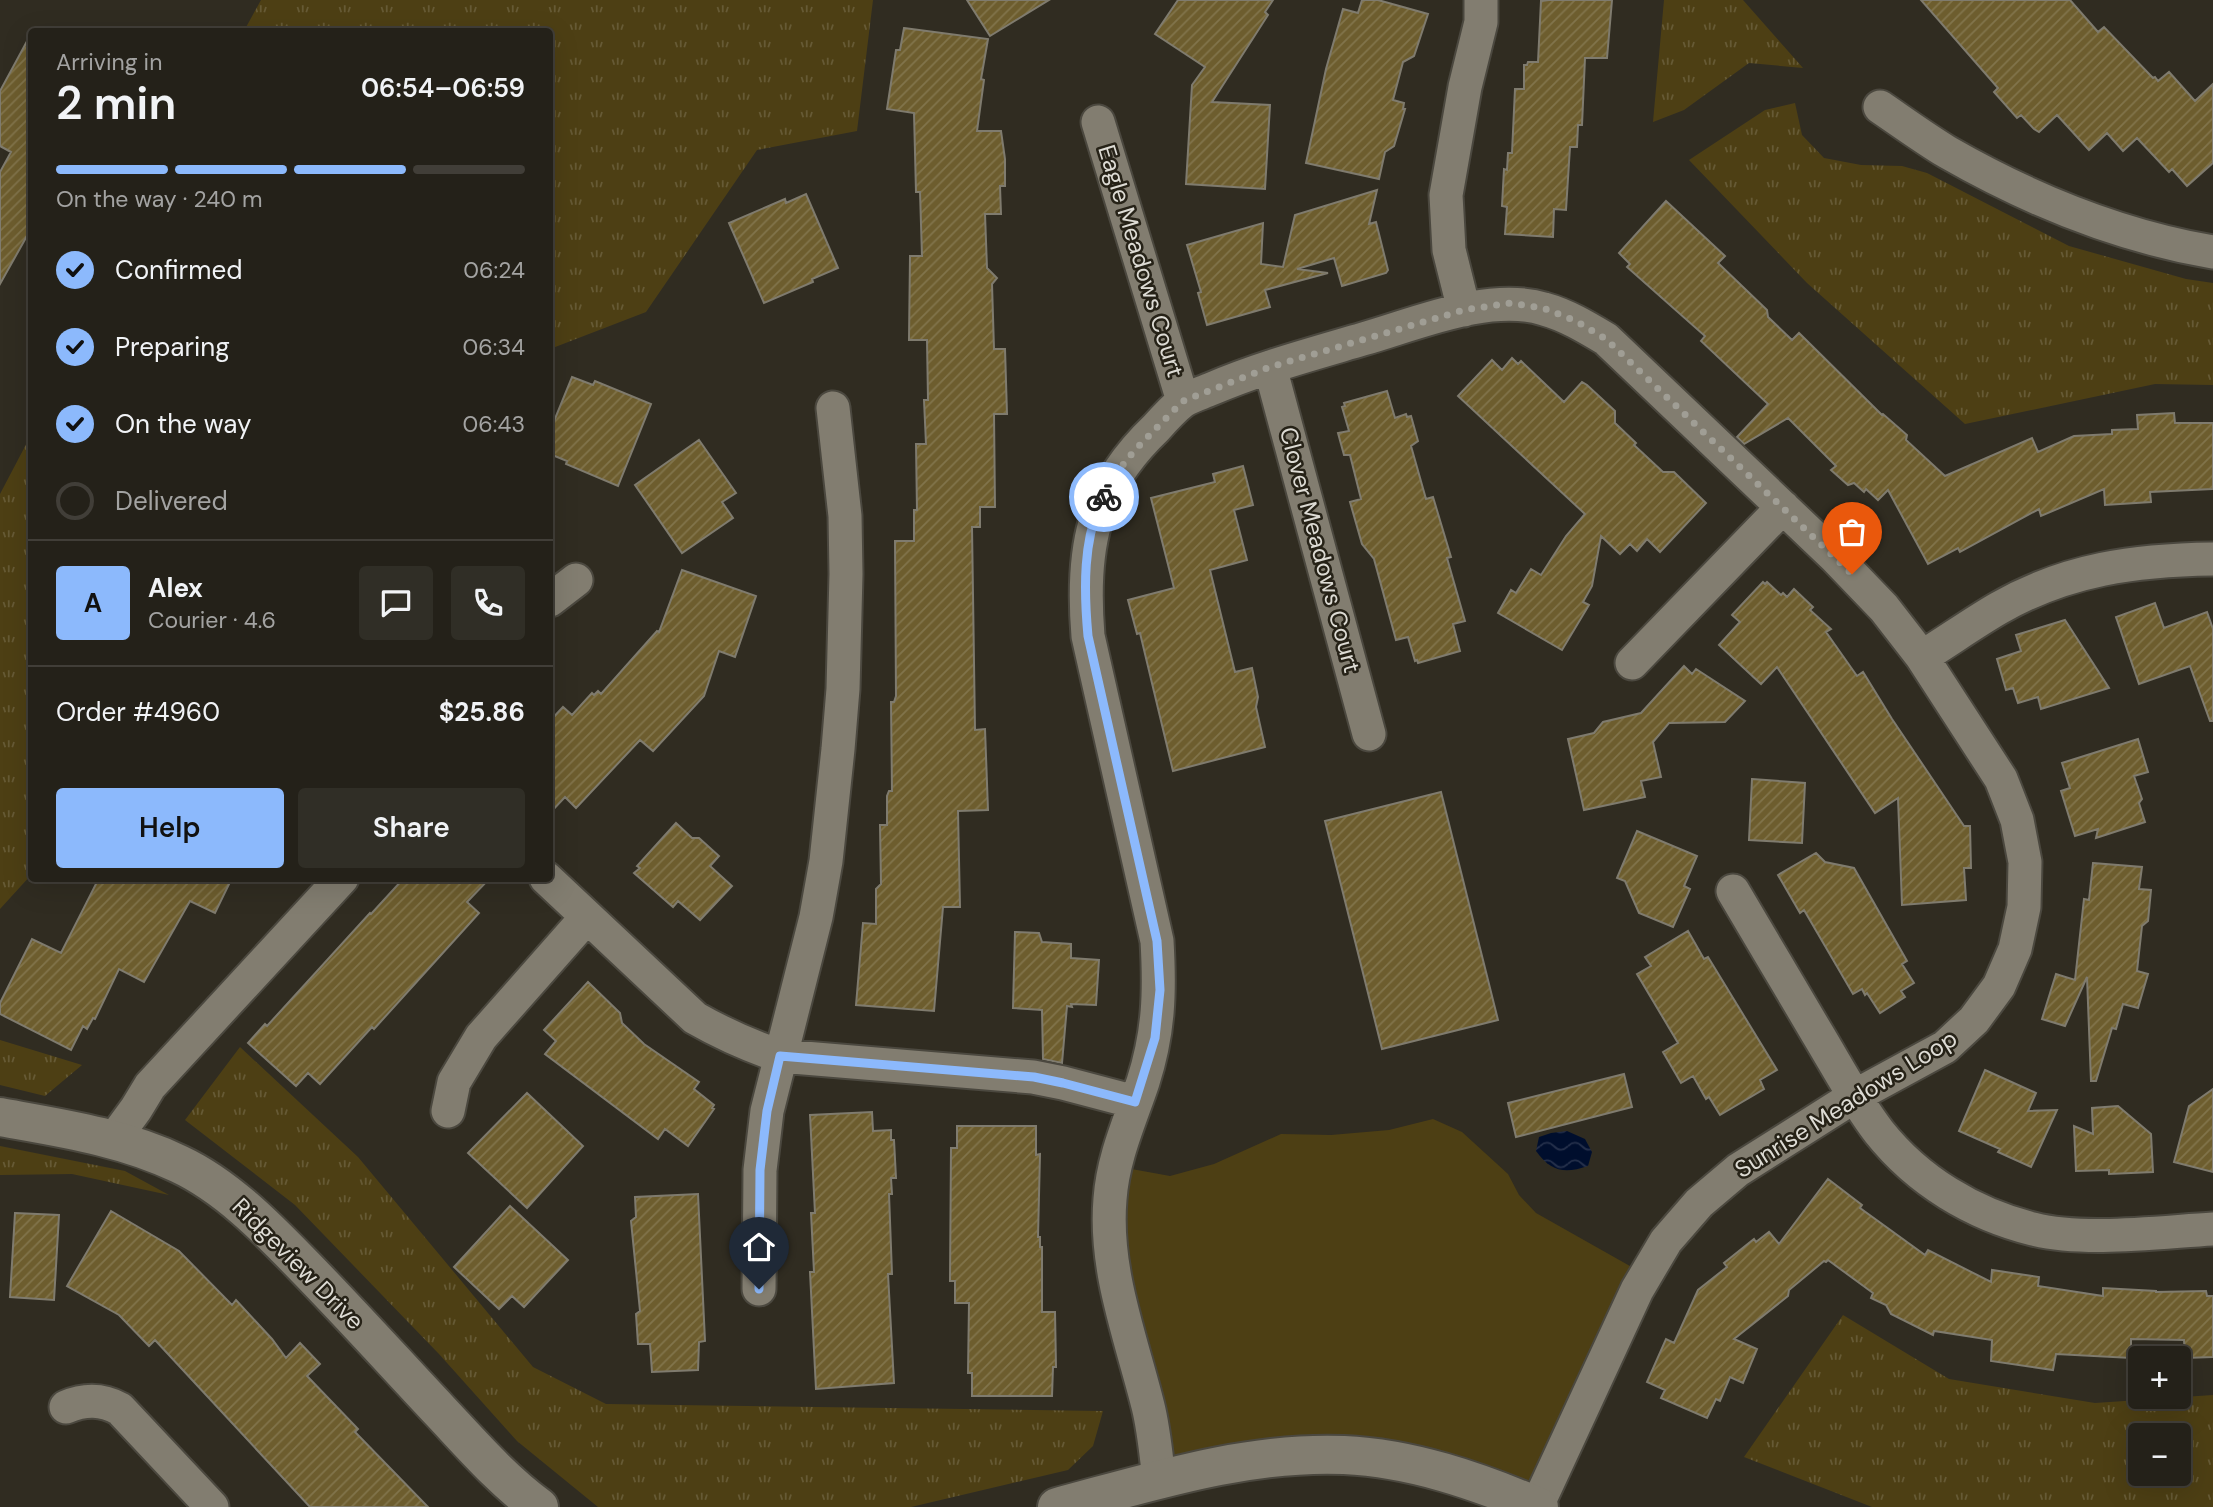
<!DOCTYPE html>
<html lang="en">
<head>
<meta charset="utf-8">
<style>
  :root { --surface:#242119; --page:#302e26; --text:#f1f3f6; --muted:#a3a3a2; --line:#413e38; --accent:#8cb9fc }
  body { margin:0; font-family:"DM Sans",sans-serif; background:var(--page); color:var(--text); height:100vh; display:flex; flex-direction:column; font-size:26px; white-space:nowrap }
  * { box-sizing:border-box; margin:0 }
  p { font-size:23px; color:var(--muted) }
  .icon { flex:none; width:38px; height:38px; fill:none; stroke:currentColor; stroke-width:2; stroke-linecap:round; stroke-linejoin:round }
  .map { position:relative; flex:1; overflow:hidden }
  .details { position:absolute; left:28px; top:28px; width:525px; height:854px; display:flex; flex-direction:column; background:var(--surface); border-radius:7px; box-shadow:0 7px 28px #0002,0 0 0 2px var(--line) }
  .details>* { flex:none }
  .tools { position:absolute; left:2128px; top:1346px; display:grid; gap:14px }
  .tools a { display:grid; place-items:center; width:63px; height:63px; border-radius:7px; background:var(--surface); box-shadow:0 7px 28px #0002,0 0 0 2px var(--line); font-size:35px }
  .pin { position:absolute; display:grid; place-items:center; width:60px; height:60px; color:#fff; margin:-72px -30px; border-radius:50% 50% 50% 0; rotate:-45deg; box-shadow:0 0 7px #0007 }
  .pin .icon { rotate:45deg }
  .courier { position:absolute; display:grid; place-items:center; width:70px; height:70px; margin:-35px; border:5px solid #8cb9fc; border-radius:50%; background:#fff; color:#222; box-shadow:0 2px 9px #0007 }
  .summary em { font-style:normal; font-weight:600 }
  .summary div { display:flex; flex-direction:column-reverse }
  .summary { display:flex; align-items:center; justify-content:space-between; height:119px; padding:0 28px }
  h1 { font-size:46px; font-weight:600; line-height:52px }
  .bar { display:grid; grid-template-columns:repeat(4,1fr); gap:10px 7px; align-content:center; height:84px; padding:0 28px }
  .bar i { height:9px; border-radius:5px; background:var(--line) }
  .bar .current { background:var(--accent) }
  .bar p { grid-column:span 4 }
  .line { display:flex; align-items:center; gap:18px; padding:0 28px; border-top:2px solid var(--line) }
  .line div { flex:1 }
  .round { display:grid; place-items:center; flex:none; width:74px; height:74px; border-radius:7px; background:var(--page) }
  ol { padding:0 28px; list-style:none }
  li { display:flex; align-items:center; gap:21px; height:77px }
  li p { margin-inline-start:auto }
  li .icon { padding:7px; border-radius:50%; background:var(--accent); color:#111; stroke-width:4 }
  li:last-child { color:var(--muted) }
  li i { width:38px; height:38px; border:4px solid var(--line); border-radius:50% }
  .button { display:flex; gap:14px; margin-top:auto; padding:14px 28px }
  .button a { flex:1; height:80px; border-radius:7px; background:var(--accent); color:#111; font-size:28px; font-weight:600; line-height:80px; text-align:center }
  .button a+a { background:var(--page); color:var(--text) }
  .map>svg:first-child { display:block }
</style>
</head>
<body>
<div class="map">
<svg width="2213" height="1507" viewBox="0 0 2213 1507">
  <defs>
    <pattern id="grass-tufts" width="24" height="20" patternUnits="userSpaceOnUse" patternTransform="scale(1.75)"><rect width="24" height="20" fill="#4d3f14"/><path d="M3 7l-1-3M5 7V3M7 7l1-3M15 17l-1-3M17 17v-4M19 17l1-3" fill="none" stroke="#665a35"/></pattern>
    <pattern id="water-waves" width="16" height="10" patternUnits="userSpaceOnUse" patternTransform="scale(1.75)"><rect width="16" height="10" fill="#000e2d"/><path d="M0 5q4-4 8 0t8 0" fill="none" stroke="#25304b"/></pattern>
    <pattern id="building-hatch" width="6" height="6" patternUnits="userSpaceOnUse" patternTransform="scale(1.75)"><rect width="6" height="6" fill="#6d5d2e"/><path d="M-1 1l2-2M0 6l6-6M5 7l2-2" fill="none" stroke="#81744b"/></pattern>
  </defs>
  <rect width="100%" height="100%" fill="#302c21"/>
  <path fill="url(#grass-tufts)" fill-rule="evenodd" d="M 261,0 L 873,0 L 857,131 L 757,150 L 646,312 L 550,349 L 550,32 L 244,31 Z
    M 1664,0 L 1743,0 L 1803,68 L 1749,63 L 1684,110 L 1653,122 Z
    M 1795,103 L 1802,135 L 1824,158 L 1861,165 L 1902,166 L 1927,173 L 2069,246 L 2186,279 L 2213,283 L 2213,385 L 2155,384 L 1965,424 L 1807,283 L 1689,160 L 1765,110 Z
    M 31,435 L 31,875 L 0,909 L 0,494 Z
    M 0,1040 L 82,1065 L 45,1096 L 0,1085 Z
    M 240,1047 L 358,1157 L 533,1367 L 606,1404 L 1103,1411 L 1093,1446 L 1068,1470 L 911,1507 L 598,1507 L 517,1441 L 439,1354 L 295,1205 L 185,1120 Z
    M 0,1146 L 125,1171 L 169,1195 L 72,1174 L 0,1175 Z
    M 1843,1315 L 1949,1379 L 2095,1403 L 2213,1395 L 2213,1507 L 1872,1507 L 1744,1457 ZM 2140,1435 L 2179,1435 L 2179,1474 L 2140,1474 Z"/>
  <path fill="#4d3f14" d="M 1433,1119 L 1462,1132 L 1508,1174 L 1519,1195 L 1536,1213 L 1637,1270 L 1537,1506 L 1434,1469 L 1159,1479 L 1115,1166 L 1170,1176 L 1214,1164 L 1281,1134 L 1331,1135 L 1389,1130 Z"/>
  <path fill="url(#water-waves)" d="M 1567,1131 L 1585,1139 L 1592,1152 L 1588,1166 C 1565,1174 1551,1172 1536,1151 L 1539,1137 L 1551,1133 Z"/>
  <path fill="url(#building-hatch)" stroke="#7f7b6e" stroke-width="2" d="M 967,0 L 1049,0 L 990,36 Z
    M 1178,0 L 1273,0 L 1265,12 L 1268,15 L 1212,102 L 1270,105 L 1265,189 L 1186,184 L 1192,85 L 1205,67 L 1155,34 Z
    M 1362,0 L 1378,0 L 1428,14 L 1414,56 L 1403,62 L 1393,100 L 1404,103 L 1403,109 L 1405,109 L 1394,146 L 1385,152 L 1379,179 L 1306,163 L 1326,69 L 1343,9 L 1358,13 Z
    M 1549,0 L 1612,0 L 1607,58 L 1585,58 L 1582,125 L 1578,125 L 1577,147 L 1570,147 L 1566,210 L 1554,209 L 1553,237 L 1505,234 L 1507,207 L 1502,206 L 1504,169 L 1507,170 L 1508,153 L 1512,153 L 1515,89 L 1524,89 L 1524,65 L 1527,65 L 1528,62 L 1538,62 L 1541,1 Z
    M 1921,0 L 2070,0 L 2098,32 L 2104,27 L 2153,78 L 2155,77 L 2158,81 L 2169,72 L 2195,101 L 2213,84 L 2213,163 L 2187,186 L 2172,169 L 2169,172 L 2137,138 L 2123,151 L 2107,133 L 2089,150 L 2057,115 L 2039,132 L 2034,129 L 2021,115 L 2017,118 L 1994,92 L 1998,88 Z
    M 904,28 L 988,39 L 981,79 L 984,80 L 977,131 L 1001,131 L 1005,159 L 1005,186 L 1000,186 L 1001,214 L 985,214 L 987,268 L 997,278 L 992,284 L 994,349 L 1005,349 L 1007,414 L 994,414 L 995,507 L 980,507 L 980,527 L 972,527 L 975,730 L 985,729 L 988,810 L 958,811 L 960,907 L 943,907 L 934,1011 L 856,1005 L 863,923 L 876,924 L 876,889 L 881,884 L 880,825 L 887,825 L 887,796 L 889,791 L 892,791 L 891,702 L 894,702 L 896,696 L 895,541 L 914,541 L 914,510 L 917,510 L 916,444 L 926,444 L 924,400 L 928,400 L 927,340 L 909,340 L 910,256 L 922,256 L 920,192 L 916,192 L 914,113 L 887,109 L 896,50 L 900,50 Z
    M 32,32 L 32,227 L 0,284 L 0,172 L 11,152 L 0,146 L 0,91 Z
    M 1377,190 L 1369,224 L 1376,222 L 1388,270 L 1386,273 L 1342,286 L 1334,258 L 1297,269 L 1328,273 L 1265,290 L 1270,307 L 1207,325 L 1198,293 L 1201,292 L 1187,245 L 1263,223 L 1261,264 L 1283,267 L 1295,215 Z
    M 806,194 L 838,268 L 812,279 L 813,282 L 764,303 L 729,223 L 785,199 L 786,203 Z
    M 1666,201 L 1725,256 L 1718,263 L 1767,310 L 1768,317 L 1792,340 L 1799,333 L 1882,415 L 1883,414 L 1907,435 L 1906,440 L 1945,476 L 2032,438 L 2038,452 L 2074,436 L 2112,434 L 2112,430 L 2138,429 L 2137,415 L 2174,413 L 2175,423 L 2213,423 L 2213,489 L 2150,492 L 2151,502 L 2105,505 L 2104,489 L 2041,516 L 2039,509 L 1960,552 L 1958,548 L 1928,564 L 1888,490 L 1878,500 L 1866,489 L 1864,492 L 1854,483 L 1848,485 L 1831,470 L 1836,466 L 1788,418 L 1744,444 L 1737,437 L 1768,404 L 1701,341 L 1705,336 L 1627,267 L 1630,264 L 1619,253 Z
    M 1512,358 L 1518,364 L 1521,361 L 1564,402 L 1582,382 L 1587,385 L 1615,411 L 1615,423 L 1636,443 L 1634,445 L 1663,472 L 1674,472 L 1706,503 L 1660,552 L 1647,539 L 1637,551 L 1630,544 L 1620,554 L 1601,536 L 1592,586 L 1583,602 L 1589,605 L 1562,650 L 1498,613 L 1511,590 L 1516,593 L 1531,569 L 1541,575 L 1566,536 L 1585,514 L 1458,396 L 1492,360 L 1502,370 Z
    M 572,377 L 593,385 L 595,381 L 651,404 L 618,486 L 566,464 L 567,461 L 550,454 L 550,431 Z
    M 1387,391 L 1395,418 L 1406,414 L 1407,417 L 1411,416 L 1418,441 L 1411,446 L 1426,499 L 1433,497 L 1451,557 L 1447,558 L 1465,621 L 1453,624 L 1460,651 L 1418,663 L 1417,660 L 1415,661 L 1408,637 L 1396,640 L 1374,559 L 1362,544 L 1350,502 L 1361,499 L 1350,455 L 1344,455 L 1338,433 L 1349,431 L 1342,407 L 1345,406 L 1344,403 Z
    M 699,440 L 736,493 L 722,502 L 733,518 L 682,553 L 635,485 Z
    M 1243,466 L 1253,505 L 1234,510 L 1247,560 L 1210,570 L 1235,672 L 1252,668 L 1258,697 L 1256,707 L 1265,747 L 1173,771 L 1140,633 L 1137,634 L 1128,600 L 1174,588 L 1151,498 L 1215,482 L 1213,474 Z
    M 682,570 L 756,596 L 735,657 L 719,651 L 704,696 L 653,751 L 640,740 L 576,808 L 565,797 L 550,813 L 550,721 L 563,707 L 572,715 L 592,693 L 594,695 L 598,691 L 601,694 L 657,631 L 659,632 Z
    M 1763,582 L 1765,584 L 1767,582 L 1781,595 L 1783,593 L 1787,597 L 1794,589 L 1813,607 L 1810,610 L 1831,629 L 1826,632 L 1857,676 L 1863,672 L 1892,719 L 1964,826 L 1970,826 L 1971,868 L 1964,868 L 1966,900 L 1902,905 L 1898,798 L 1875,813 L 1777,667 L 1761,684 L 1719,645 L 1740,622 L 1732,615 Z
    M 2155,603 L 2164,628 L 2207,612 L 2213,629 L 2213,721 L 2210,721 L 2190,666 L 2139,684 L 2116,617 Z
    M 2065,620 L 2109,688 L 2041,709 L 2038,697 L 2018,703 L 2013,688 L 2006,690 L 1997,659 L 2021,651 L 2016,635 Z
    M 1684,666 L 1692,674 L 1696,669 L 1745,701 L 1725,722 L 1669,723 L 1653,742 L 1661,777 L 1641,781 L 1645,797 L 1584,810 L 1568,739 L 1594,733 L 1603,722 L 1641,713 Z
    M 2138,739 L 2148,772 L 2134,776 L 2142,799 L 2139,803 L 2145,822 L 2096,838 L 2098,829 L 2075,836 L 2061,791 L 2070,788 L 2062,763 Z
    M 1752,779 L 1805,783 L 1802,843 L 1749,840 Z
    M 1441,792 L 1498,1020 L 1382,1049 L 1325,821 Z
    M 676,823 L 692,838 L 699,838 L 719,856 L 710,866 L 732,886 L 700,920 L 678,901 L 673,907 L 634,873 L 640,868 L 637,866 Z
    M 1637,831 L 1697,856 L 1684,886 L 1690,889 L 1673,927 L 1639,913 L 1625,881 L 1617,878 Z
    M 1816,853 L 1825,862 L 1854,868 L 1907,961 L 1902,964 L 1914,983 L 1901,991 L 1905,997 L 1880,1013 L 1867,993 L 1865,995 L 1862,989 L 1853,994 L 1804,910 L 1800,913 L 1778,875 Z
    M 2093,863 L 2142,867 L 2139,889 L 2151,890 L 2148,921 L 2142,926 L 2137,971 L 2148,974 L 2138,1008 L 2123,1004 L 2116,1029 L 2112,1028 L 2096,1081 L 2091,1081 L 2087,977 L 2065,1026 L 2042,1019 L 2056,974 L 2075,980 L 2084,899 L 2089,900 Z
    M 99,878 L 232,878 L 215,913 L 190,901 L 144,982 L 119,969 L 95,1019 L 93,1018 L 87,1029 L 83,1026 L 71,1050 L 0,1014 L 0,1003 L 32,939 L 61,953 Z
    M 404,878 L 490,878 L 467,902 L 479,913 L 374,1029 L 372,1027 L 320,1084 L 308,1073 L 296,1086 L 248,1043 L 265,1024 L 267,1026 L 370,913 L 371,914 Z
    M 1688,931 L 1704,959 L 1708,957 L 1777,1070 L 1760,1080 L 1764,1089 L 1720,1115 L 1709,1097 L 1706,1099 L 1693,1076 L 1681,1083 L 1663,1052 L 1678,1043 L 1637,974 L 1651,966 L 1645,957 Z
    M 1015,932 L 1039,933 L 1042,942 L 1071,944 L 1071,958 L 1099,960 L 1096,1005 L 1071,1004 L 1072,1007 L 1067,1006 L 1062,1063 L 1043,1059 L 1042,1010 L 1013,1008 Z
    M 588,982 L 620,1013 L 622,1023 L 644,1044 L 699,1082 L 694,1089 L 714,1105 L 712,1108 L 714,1109 L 688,1146 L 665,1129 L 658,1139 L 545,1054 L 556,1041 L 544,1030 Z
    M 1985,1070 L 2036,1093 L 2028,1111 L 2057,1110 L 2031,1167 L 1998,1152 L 2000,1149 L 1959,1131 Z
    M 1624,1074 L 1632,1107 L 1516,1137 L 1508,1103 Z
    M 2213,1089 L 2213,1172 L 2174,1162 L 2189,1106 Z
    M 527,1093 L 583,1146 L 527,1208 L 468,1153 Z
    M 2118,1106 L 2151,1134 L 2153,1172 L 2109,1174 L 2109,1170 L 2076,1171 L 2074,1126 L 2093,1134 L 2092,1108 Z
    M 872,1112 L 873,1131 L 891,1130 L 891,1140 L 894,1140 L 896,1178 L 891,1178 L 892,1194 L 889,1194 L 892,1274 L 888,1274 L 894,1383 L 816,1389 L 810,1272 L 814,1272 L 811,1213 L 815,1213 L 810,1115 Z
    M 957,1126 L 1036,1126 L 1036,1155 L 1040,1154 L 1038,1237 L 1040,1237 L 1040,1247 L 1042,1247 L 1042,1312 L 1055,1312 L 1056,1367 L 1053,1367 L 1052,1396 L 972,1396 L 972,1373 L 968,1373 L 969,1303 L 955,1303 L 955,1281 L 950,1281 L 951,1148 L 957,1148 Z
    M 1828,1179 L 1862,1205 L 1860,1208 L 1925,1255 L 1928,1250 L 1991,1282 L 1992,1270 L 2039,1277 L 2038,1286 L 2103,1296 L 2103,1288 L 2156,1291 L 2156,1292 L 2206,1291 L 2207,1296 L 2213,1296 L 2213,1357 L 2185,1358 L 2184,1340 L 2131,1339 L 2131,1358 L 2056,1354 L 2053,1370 L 1991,1361 L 1992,1340 L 1934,1331 L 1933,1335 L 1891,1314 L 1886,1305 L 1871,1298 L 1873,1293 L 1828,1260 L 1826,1262 L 1824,1261 L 1789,1290 L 1788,1296 L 1734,1339 L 1757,1349 L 1743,1383 L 1730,1377 L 1720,1401 L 1716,1399 L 1707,1418 L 1661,1398 L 1665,1390 L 1647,1382 L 1666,1339 L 1674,1343 L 1698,1290 L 1727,1267 L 1724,1263 L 1754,1239 L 1756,1242 L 1769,1232 L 1779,1244 Z
    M 698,1194 L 705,1341 L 699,1342 L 698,1370 L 652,1372 L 650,1344 L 638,1344 L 636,1314 L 640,1311 L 631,1221 L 636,1217 L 635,1197 Z
    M 510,1206 L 568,1260 L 524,1307 L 512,1296 L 499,1309 L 454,1267 Z
    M 111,1211 L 179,1251 L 232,1305 L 236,1300 L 272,1339 L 286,1358 L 300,1343 L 320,1364 L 307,1376 L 358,1429 L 355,1432 L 428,1507 L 310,1507 L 155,1340 L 149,1346 L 119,1315 L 67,1286 Z
    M 15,1213 L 59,1215 L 54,1300 L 10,1297 Z"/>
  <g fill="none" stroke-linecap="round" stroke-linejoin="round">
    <defs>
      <path id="minor" d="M 1880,107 C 1902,122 1924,138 1947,152 C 2029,199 2119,236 2213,252
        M 1098,122 L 1183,401
        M 1464,310 L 1449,250 L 1446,195 L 1465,87 L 1481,22 L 1481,0
        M 1270,367 L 1369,734
        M 550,600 L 576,580
        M 1922,657 C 1948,641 1973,623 1999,608 C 2067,569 2136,560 2213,559
        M 1632,663 L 1783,507
        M 546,878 L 695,1018 C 723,1034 750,1046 780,1056 L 1033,1077 L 1063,1083 L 1135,1102
        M 1733,891 C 1761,938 1789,986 1817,1033 C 1837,1066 1855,1101 1879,1132 C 1918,1181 1973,1214 2033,1229 C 2084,1242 2160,1232 2213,1229
        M 448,1111 L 454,1082 L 481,1037 L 586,918
        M 114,1139 L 136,1109 L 150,1086 L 342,878
        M 759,1289 L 760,1170 L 767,1111 L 816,917 L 826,861 L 838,749 L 843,689 L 846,574 L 845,516 L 833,408
        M 66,1407 C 85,1399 102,1399 120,1409 L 212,1507
        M 1159,1479 C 1156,1455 1154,1430 1148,1406 C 1131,1338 1104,1270 1110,1199 C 1113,1157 1130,1121 1143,1082 C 1159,1032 1160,992 1157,941 L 1088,636 C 1081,550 1091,490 1156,428 C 1164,419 1173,409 1182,402 C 1190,396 1202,393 1211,389 C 1260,368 1312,354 1363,339 C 1416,324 1489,292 1544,309 C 1566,315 1586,327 1606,339 L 1835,557 L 1884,608 L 1922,657 L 2001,779 L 2017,820 L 2025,862 L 2024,907 L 2015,949 L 1999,986 L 1974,1020 L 1945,1047 L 1855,1096 L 1738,1170 L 1699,1203 L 1666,1241 L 1637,1290 L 1537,1506"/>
      <path id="tertiary" d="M 0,1117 C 61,1128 123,1137 179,1164 C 226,1186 266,1227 302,1264 C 349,1312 394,1362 440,1411 C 471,1444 502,1480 539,1507
        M 1057,1507 C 1151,1482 1246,1451 1344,1455 C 1412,1458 1477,1481 1539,1507"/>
    </defs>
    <use href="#minor" stroke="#4b483f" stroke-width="37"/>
    <use href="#tertiary" stroke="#4b483f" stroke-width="42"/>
    <use href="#minor" stroke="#827d70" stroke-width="33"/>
    <use href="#tertiary" stroke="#827d70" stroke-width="38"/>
  </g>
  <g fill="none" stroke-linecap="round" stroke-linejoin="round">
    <path stroke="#a09e95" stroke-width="7" stroke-dasharray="0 12.6" d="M 1104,497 L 1122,466 L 1134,451 L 1183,401 L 1270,367 L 1464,310 L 1510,303 L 1543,308 L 1576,321 L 1606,339 L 1852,574"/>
    <path stroke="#8cb9fc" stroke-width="9" d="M 759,1289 L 760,1170 L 767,1111 L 780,1056 L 1034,1077 L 1063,1083 L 1135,1102 L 1155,1038 L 1160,990 L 1157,941 L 1088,636 C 1084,593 1082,536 1104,497"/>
  </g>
  <g text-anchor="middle" stroke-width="5" stroke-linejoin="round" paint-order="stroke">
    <g font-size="24" fill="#dddbd4" stroke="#262217">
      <text transform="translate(1141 261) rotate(73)" y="8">Eagle Meadows Court</text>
      <text transform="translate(1320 550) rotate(75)" y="8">Clover Meadows Court</text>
      <text transform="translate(1846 1104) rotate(-32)" y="8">Sunrise Meadows Loop</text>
      <text transform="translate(298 1264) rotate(45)" y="8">Ridgeview Drive</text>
    </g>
  </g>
</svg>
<div class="tools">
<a>+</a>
<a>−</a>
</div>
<div class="pin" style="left:1852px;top:574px;background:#ea580c"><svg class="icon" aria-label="bag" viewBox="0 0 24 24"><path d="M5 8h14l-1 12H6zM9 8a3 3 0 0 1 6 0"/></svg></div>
<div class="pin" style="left:759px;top:1289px;background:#1f2937"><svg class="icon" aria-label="home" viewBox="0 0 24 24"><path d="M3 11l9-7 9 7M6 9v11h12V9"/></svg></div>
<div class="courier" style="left:1104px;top:497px"><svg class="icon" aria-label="bike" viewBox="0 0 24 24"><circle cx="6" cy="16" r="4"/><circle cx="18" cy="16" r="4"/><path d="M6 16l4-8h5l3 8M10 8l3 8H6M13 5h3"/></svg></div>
<section class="details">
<div class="summary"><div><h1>2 min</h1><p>Arriving in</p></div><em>06:54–06:59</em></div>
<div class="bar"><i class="current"></i><i class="current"></i><i class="current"></i><i></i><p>On the way · 240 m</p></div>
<ol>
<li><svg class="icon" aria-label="check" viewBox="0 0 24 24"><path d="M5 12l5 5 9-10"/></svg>Confirmed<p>06:24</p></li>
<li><svg class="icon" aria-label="check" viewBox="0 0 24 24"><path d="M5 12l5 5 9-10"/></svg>Preparing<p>06:34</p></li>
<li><svg class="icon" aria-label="check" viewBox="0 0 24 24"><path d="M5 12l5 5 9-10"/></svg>On the way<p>06:43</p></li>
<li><i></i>Delivered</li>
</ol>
<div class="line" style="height:126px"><b class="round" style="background:var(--accent);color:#111">A</b><div><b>Alex</b><p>Courier · 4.6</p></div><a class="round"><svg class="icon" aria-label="chat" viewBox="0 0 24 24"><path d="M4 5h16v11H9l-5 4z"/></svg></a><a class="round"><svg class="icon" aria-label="phone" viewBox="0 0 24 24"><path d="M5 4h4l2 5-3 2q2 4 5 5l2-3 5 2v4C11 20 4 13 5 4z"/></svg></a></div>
<div class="line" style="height:91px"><div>Order #4960</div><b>$25.86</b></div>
<div class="button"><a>Help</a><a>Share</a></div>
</section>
</div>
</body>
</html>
